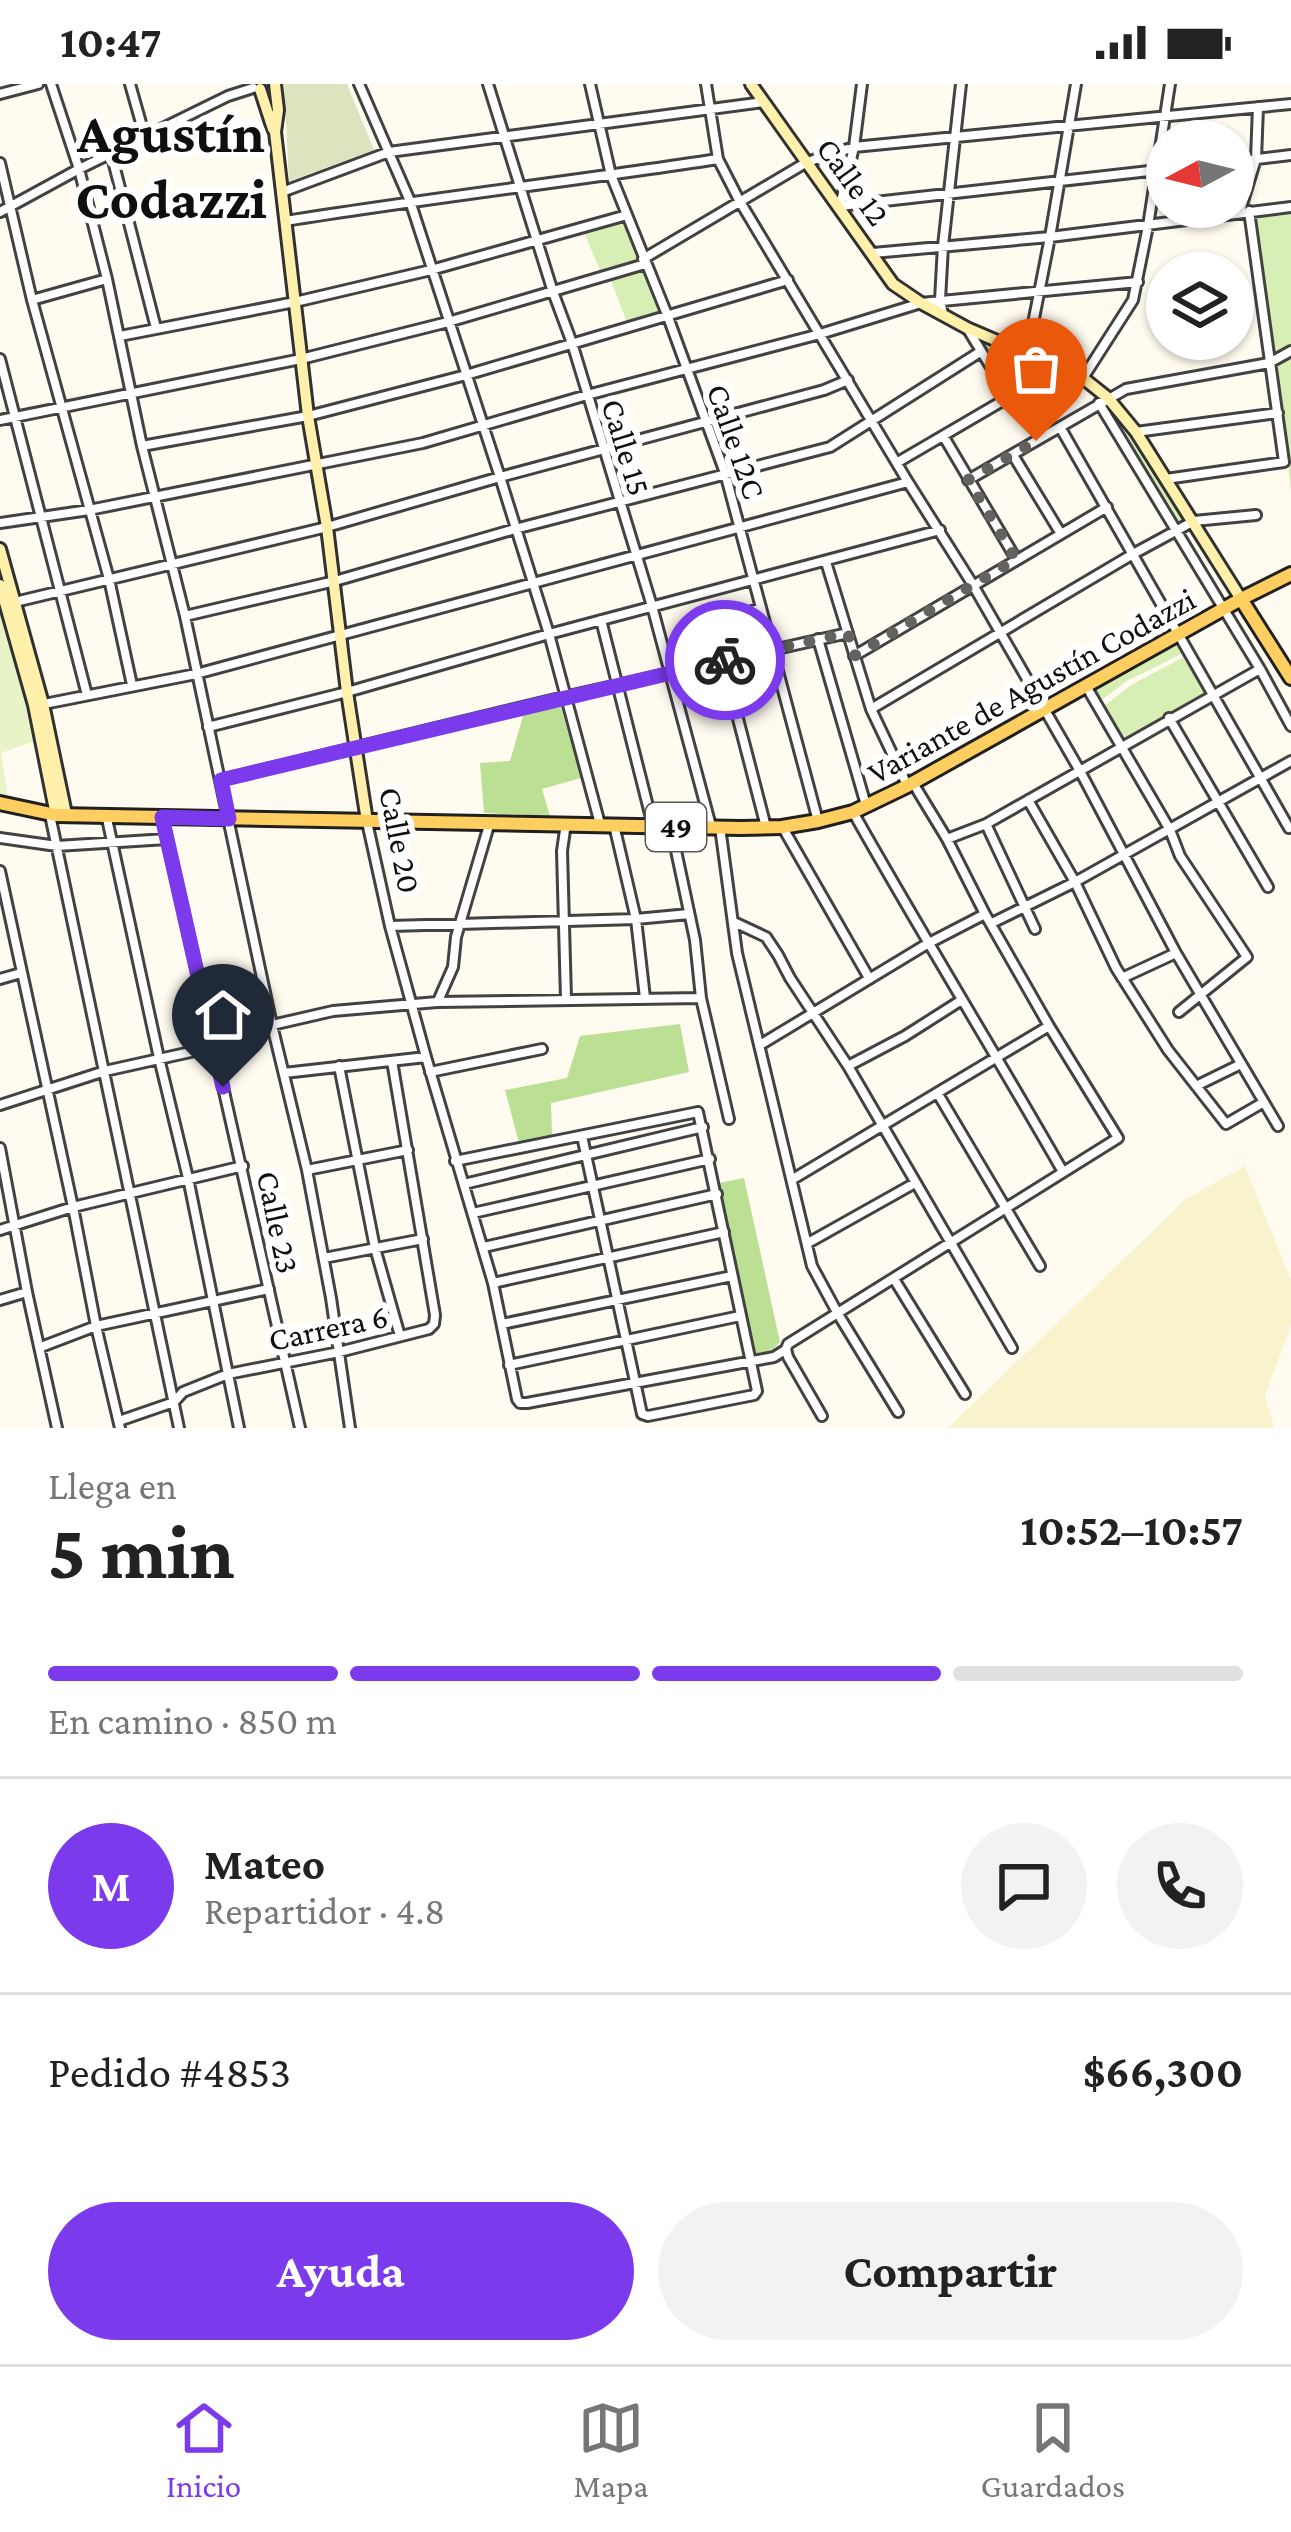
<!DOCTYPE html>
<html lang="es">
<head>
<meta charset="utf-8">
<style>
  :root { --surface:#fff; --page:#f2f2f2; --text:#222; --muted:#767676; --line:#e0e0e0; --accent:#7c3aed }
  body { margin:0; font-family:"Crimson Pro",serif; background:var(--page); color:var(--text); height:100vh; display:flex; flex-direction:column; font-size:45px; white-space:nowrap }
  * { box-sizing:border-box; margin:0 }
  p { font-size:39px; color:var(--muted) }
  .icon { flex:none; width:66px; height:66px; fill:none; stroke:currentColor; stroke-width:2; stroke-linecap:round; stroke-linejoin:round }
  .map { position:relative; height:1344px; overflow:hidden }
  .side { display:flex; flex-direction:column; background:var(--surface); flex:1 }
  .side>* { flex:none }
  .needle { width:78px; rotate:263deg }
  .buttons { position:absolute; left:1146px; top:36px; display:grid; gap:24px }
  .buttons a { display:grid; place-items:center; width:108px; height:108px; border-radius:50%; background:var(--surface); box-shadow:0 3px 9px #0004; font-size:60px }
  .pin { position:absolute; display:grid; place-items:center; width:102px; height:102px; color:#fff; margin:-123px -51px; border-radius:50% 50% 50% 0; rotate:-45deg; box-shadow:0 0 12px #0007 }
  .pin .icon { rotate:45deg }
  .courier { position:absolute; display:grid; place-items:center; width:120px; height:120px; margin:-60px; border:9px solid #7c3aed; border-radius:50%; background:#fff; color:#222; box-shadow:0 3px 15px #0007 }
  .overview em { font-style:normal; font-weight:700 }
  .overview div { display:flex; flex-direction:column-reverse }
  .overview { display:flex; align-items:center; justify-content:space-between; height:204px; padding:0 48px }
  h1 { font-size:78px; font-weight:700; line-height:90px }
  .bar { display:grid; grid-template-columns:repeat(4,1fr); gap:18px 12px; align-content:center; height:144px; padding:0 48px }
  .bar i { height:15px; border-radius:9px; background:var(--line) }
  .bar .on { background:var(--accent) }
  .bar p { grid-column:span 4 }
  .line { display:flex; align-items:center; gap:30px; padding:0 48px; border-top:3px solid var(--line) }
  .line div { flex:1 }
  .round { display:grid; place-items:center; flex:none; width:126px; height:126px; border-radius:63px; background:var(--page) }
  .primary-button { display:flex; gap:24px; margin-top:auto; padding:24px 48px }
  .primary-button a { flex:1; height:138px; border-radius:72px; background:var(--accent); color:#fff; font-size:48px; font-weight:700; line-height:138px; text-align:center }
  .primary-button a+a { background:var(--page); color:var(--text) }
  .status { display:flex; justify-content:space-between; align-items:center; height:84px; padding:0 60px; background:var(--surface); direction:ltr }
  .status svg { height:33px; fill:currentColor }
  .menu { display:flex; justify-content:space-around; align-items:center; height:168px; border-top:3px solid var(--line); background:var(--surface); font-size:33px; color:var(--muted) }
  .menu a { display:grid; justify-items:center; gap:6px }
  .menu .on { color:var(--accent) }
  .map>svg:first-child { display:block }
</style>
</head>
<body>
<div class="status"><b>10:47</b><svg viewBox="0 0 49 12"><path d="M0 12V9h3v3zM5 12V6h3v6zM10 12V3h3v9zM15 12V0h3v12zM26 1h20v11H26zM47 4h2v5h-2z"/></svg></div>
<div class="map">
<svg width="1291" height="1344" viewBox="0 0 1291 1344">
  <rect width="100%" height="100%" fill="#fffbf0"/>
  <path fill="#f8f2cd" d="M 1245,1082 L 1291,1196 L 1291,1241 L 1265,1311 L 1274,1344 L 944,1344 L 949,1343 L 1186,1115 Z"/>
  <path fill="#d7eeb5" d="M 1291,127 L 1291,262 L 1271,273 L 1253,131 Z
    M 626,134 L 641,177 L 602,191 L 583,146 Z
    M 642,185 L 661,232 L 628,241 L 610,194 Z
    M 974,251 L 1052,285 L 1011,309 Z
    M 1291,270 L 1291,407 L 1282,328 L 1273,281 Z
    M 1108,318 L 1133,350 L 1188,435 L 1176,442 L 1102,321 Z
    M 1179,556 L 1185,568 L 1127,597 L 1099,618 L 1091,606 Z
    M 1186,572 L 1208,609 L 1121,657 L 1103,623 L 1131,601 Z"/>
  <path fill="#bbe093" d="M 560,620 L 581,694 L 542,705 L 550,732 L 484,729 L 480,679 L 510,677 L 525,625 Z
    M 680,940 L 689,988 L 551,1019 L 552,1051 L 519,1059 L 505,1006 L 567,994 L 580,952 Z
    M 744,1094 L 780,1258 L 773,1265 L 752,1271 L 719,1099 Z"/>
  <path fill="#dbe4be" d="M 284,0 L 347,0 L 374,66 L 289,97 Z"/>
  <path fill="#e8f4c8" d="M 0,524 L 35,657 L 1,669 L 8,713 L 0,712 Z"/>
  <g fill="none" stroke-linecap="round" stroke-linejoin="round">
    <defs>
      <path id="street" d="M 51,0 L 79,85 L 107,195 L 142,362 L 185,532 L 272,941 L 307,1086 L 331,1214 L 350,1344
        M 130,0 L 145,53
        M 359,0 L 410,117 L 500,393 L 549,550 L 600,740
        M 488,0 L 553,208 L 572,259 L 652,522 L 711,742
        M 590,0 L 611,91 L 668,233 L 725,389 L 818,737
        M 706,0 L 718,75 L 739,116 L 908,398 L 973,501 L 1080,687 L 1176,869 L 1278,1042
        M 862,0 L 854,63 L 840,122 L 1167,85
        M 0,10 L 38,0
        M 111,69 L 156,244
        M 1233,78 L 1291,71
        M 0,79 L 32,216 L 109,495 L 132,601
        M 282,108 L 389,68 L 764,18
        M 1240,127 L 1256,75 L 1258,23
        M 0,128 L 79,85 L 228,12 L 253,4
        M 285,137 C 429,114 574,97 718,75
        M 873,169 L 1050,153 L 1291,123
        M 643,175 L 807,78 L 854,63 L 1291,20
        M 32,216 L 107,195
        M 943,230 L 940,216 L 943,162 L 961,0
        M 967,244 L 1010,314
        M 120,252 L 295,218 L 431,186 L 627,131
        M 1027,270 L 1050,153 L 1076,0
        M 0,275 L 87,611
        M 1083,294 L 1133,216 L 1148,142 L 1170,0
        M 1099,319 L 1260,585 L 1291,642
        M 0,336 L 301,275 L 448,238 L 645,180
        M 1060,343 L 1289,744
        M 1136,348 L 1278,329
        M 944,353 L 1016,475
        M 142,362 L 308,332 L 466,291 L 788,196
        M 1013,371 L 1061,450
        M 898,378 L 1059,284
        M 1166,395 L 1284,378 L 1249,127
        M 968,396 L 1126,305 L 1269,279 L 1291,267
        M 0,439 L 89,426 L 423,359 L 587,311 L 820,250 L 921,219 L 1138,198
        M 826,478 L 871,625 L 907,701
        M 15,518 L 327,443 L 500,393 L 824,306 L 848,296
        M 760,525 L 720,535 L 714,542 L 766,743
        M 185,532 L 335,497 L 515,445 L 830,363 L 980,268
        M 601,536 L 653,742
        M 818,555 L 866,721
        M 854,572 L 1107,423
        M 1086,602 L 1170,746 L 1180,772 L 1247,873 L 1179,928
        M 44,620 L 196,590 L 908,398
        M 871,625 L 1133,470 L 1194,437 L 1256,431
        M 1169,634 L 1268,803
        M 208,643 L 347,608 L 549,550 L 940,446
        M 221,696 L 564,613 L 848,549
        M 1028,716 L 1075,798 L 1116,884 L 1168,966 L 1226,1040 L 1264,1018
        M 853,728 C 921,849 994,967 1063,1088
        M 106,730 L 159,974 L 188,1094 L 239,1344
        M 50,731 L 179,1344
        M 162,733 L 300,1344
        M 367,738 L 390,842 L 426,973 L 493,1199 L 517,1315 L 520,1319 L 527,1319 L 774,1273 L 785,1266
        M 566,739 L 562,767 L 566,915
        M 986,740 L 1035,845
        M 614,741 L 636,835 L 645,914
        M 671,743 L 695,856 L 701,914 L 729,1035
        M 720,743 L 737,869 L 812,1182 L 838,1230 L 898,1328
        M 783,744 L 869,894
        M 0,754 L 57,762 L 167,755
        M 947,755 L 986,740 L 1260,585
        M 0,787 L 73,1123 L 96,1242 L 120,1344
        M 734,838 L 766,853 L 778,871 L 790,894 L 848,982 L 1012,1264
        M 992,839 L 1075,798 L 1291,677
        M 391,842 L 636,835 L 689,830
        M 1122,894 L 1176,869
        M 0,895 L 21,889
        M 438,917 L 453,883 L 456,853 L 490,738
        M 272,941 L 333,927 L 437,918 L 701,914
        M 760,961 L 927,860 L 985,830
        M 339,982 L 375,1164 L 400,1252
        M 848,982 L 905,952 L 960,917
        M 430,988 L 542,965
        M 284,989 L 426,973
        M 1196,1002 L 1241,980
        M 938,1010 L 1040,1182
        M 0,1021 L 105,987 L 213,963
        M 0,1064 L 27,1208 L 57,1344
        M 455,1077 L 698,1028 L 757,1307 L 754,1311 L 648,1332 L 642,1330 L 582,1052
        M 307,1086 L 408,1066
        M 793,1095 L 1049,942
        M 464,1100 L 703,1043
        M 473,1129 L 710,1075
        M 0,1146 L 73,1123 L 243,1082
        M 808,1159 L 915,1099
        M 484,1163 L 717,1110
        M 324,1174 L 423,1155
        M 894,1195 L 965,1310
        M 493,1199 L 724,1148
        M 0,1216 L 27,1208
        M 502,1240 L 732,1192
        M 41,1263 L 96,1242 L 269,1205
        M 509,1281 L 740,1232
        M 822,1332 L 788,1273 L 786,1265 L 788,1260 L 1118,1054 L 1049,942 L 985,830 L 947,755 L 913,699
        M 119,1337 L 174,1318 L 183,1308 L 228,1290 L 339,1268 L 429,1245 L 434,1240 L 435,1231 L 392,977"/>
      <path id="secondary" d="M 275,0 L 278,26 L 275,48 L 308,332 L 327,443 L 347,608 L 367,737
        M 751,0 L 893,200 L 921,219 L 967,244 L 1083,294 L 1108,314 L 1136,348 L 1241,515
        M 260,5 L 273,45
        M 0,465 L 43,620 L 66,730
        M 0,501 L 34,621 L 56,731"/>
      <path id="primary" d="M 1241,515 L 1291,594
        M 0,719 L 56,731 L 741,744 L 782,743 L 818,737 L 853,728 L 907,702 L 1241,515 L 1291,490"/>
    </defs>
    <use href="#street" stroke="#424242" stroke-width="14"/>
    <use href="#secondary" stroke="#313131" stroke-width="16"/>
    <use href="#primary" stroke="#202020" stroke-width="18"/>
    <use href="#street" stroke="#fff" stroke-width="8"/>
    <use href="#secondary" stroke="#fff0ab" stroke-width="10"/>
    <use href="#primary" stroke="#ffce60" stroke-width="12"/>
  </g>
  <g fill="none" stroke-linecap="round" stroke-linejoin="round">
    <path stroke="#63625e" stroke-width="12" stroke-dasharray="0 21.6" d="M 725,576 L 848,549 L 854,572 L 1016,475 L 968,396 L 1036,357"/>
    <path stroke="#7c3aed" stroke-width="15" d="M 223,1003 L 162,733 L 229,735 L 221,696 L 725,576"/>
  </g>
  <g text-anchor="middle" stroke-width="12" stroke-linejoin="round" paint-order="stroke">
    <rect fill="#fff" stroke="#575757" stroke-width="3" x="646" y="719" width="60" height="48" rx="9"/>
    <g font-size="30" font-weight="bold" fill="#0f0f0f">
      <text x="676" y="753">49</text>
    </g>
    <g font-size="33" fill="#0f0f0f" stroke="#fff">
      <text transform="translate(854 97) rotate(54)" y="12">Calle 12</text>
      <text transform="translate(737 357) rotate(71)" y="12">Calle 12C</text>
      <text transform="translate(627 363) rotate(73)" y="12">Calle 15</text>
      <text transform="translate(1031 601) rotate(-29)" y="12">Variante de Agustín Codazzi</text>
      <text transform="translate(401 756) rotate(79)" y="12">Calle 20</text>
      <text transform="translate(279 1138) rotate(78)" y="12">Calle 23</text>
      <text transform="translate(328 1243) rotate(-12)" y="12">Carrera 6</text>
    </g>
    <g font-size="57" font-weight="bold" fill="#0f0f0f" stroke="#fff">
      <text x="171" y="68">Agustín<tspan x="171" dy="66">Codazzi</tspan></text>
    </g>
  </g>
</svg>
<div class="buttons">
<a><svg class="needle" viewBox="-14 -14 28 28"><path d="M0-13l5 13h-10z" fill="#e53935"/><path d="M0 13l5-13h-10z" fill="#767676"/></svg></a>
<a><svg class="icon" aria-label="layers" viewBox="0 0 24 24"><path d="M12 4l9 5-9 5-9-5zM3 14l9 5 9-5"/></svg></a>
</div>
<div class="pin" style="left:1036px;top:357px;background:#ea580c"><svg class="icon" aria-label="bag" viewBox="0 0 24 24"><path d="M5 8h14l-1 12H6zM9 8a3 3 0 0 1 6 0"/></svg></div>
<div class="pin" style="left:223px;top:1003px;background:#1f2937"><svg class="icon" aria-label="home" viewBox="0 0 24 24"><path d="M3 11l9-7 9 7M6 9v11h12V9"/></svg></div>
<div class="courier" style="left:725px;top:576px"><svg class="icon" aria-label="bike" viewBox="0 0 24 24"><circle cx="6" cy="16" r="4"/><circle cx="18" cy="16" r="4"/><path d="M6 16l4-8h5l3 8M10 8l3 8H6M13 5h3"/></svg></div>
</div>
<section class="side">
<div class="overview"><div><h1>5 min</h1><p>Llega en</p></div><em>10:52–10:57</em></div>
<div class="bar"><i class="on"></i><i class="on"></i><i class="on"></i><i></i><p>En camino · 850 m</p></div>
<div class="line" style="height:216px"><b class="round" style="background:var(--accent);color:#fff">M</b><div><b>Mateo</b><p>Repartidor · 4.8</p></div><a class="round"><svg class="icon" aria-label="chat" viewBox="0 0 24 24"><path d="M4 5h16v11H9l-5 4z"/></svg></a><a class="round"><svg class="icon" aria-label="phone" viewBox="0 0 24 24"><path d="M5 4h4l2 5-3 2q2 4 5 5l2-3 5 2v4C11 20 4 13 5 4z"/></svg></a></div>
<div class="line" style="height:156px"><div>Pedido #4853</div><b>$66,300</b></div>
<div class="primary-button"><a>Ayuda</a><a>Compartir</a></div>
</section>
<nav class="menu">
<a class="on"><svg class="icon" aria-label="home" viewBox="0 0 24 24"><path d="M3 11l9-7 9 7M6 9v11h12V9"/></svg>Inicio</a>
<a><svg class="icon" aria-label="map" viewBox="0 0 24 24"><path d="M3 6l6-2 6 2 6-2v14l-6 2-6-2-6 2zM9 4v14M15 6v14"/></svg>Mapa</a>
<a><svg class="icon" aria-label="saved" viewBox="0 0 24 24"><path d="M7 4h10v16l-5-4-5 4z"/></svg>Guardados</a>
</nav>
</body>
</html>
